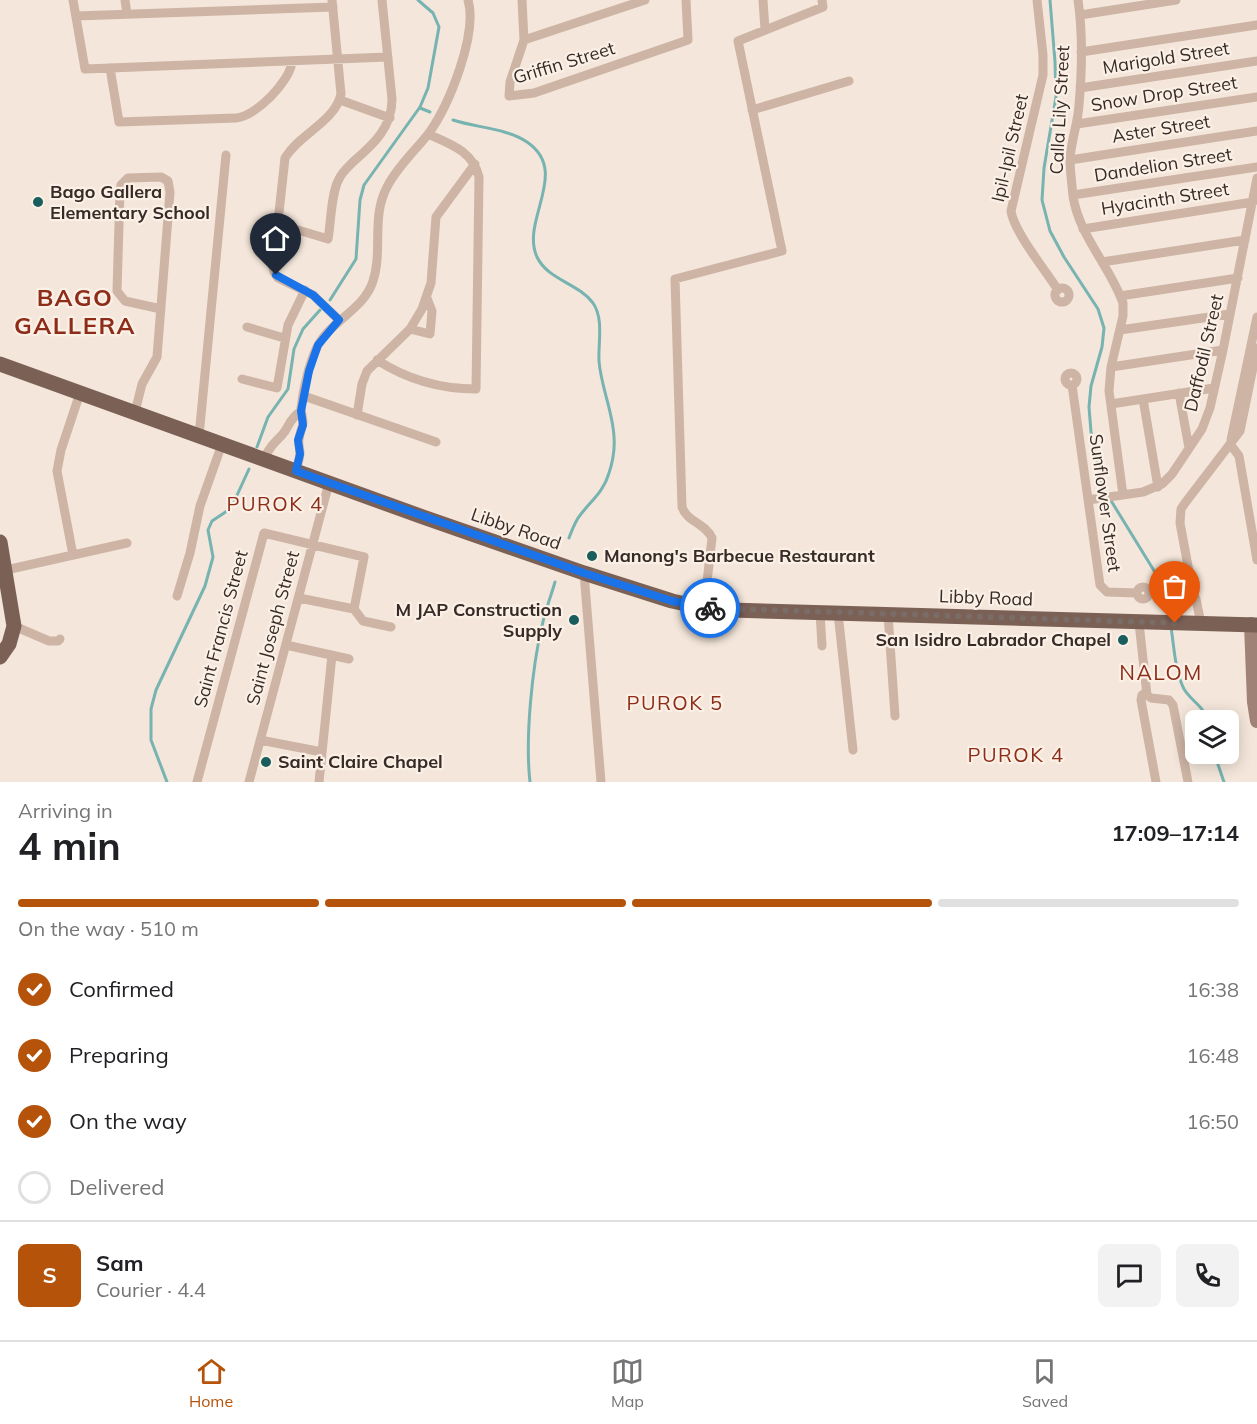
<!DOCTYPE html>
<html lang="en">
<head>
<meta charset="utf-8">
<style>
  :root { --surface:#fff; --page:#f2f2f2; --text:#202124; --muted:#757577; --line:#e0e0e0; --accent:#b45309 }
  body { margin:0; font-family:Mulish,sans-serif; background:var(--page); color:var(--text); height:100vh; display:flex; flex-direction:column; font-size:22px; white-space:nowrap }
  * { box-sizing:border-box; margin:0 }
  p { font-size:20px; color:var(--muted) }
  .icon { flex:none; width:33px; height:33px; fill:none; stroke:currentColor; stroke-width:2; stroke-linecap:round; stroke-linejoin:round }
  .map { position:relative; height:782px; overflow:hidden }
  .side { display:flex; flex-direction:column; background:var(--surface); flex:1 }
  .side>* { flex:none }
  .controls { position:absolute; left:1185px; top:710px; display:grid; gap:12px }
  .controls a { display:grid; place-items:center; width:54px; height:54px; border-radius:9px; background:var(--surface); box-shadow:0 3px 15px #0003; font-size:30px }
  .pin { position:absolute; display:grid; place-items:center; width:51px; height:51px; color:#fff; margin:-62px -26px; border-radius:50% 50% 50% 0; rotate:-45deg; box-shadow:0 0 6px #0007 }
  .pin .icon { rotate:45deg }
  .courier { position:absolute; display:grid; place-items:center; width:60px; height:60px; margin:-30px; border:4px solid #1a73e8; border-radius:50%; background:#fff; color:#222; box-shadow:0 2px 8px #0007 }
  .overview em { font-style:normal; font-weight:700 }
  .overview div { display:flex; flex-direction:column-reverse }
  .overview { display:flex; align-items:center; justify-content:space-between; height:102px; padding:0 18px }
  h1 { font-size:39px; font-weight:700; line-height:45px }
  .bar { display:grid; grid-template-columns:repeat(4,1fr); gap:9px 6px; align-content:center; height:72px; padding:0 18px }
  .bar i { height:8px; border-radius:4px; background:var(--line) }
  .bar .on { background:var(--accent) }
  .bar p { grid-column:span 4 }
  .line { display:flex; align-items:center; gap:15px; padding:0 18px; border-top:2px solid var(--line) }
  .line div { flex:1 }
  .round { display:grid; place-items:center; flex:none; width:63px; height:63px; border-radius:9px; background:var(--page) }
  ol { padding:0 18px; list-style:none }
  li { display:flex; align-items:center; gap:18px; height:66px }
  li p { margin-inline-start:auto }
  li .icon { padding:6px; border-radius:50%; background:var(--accent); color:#fff; stroke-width:4 }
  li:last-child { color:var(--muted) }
  li i { width:33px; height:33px; border:3px solid var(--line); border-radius:50% }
  .tabs { display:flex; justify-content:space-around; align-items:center; height:84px; border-top:2px solid var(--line); background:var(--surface); font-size:16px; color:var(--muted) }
  .tabs a { display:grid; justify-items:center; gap:3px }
  .tabs .on { color:var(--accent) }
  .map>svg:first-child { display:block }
</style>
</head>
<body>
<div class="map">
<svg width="1257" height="782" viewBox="0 0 1257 782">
  <rect width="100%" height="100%" fill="#f4e6da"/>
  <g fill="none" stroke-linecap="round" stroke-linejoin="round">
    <path stroke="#76b3b1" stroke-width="3" d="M 1050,0 L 1055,62 L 1056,97 L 1044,168 L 1042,200 L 1050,231 L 1064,257 L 1098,309 L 1104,328 L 1102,347 L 1091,386 L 1089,407 L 1091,432 L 1102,486 L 1161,582 L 1169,617
      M 420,108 L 430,112
      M 453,120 C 477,128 506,128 527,142 C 571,172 520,220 537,257 C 548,280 578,283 593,303 C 604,319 598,343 599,361 C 601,387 613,412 614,437 C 615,450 613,461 609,473 C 604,491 592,500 581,514 C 575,521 572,530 569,538
      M 330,300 L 356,259 L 360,200 L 364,185 L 420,107 L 428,88 L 439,27 L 433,13 L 418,0
      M 257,447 L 268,417 L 288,389 L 294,349 L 303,329 L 320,310
      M 1171,627 C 1174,646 1175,672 1184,689 C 1191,701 1204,706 1207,720
      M 1214,753 L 1224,782
      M 167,782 L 151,740 L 151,709 L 156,690 L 205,586 L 213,557 L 208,530 L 212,521 L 227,511 L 233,504 L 249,469
      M 530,782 C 525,739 532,668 542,626 C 545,611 551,596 555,582"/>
    <path stroke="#cdb4a5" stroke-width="9" d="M 73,0 L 85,69 L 388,57
      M 125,0 L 127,14
      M 332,0 L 341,94 C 335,122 299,134 285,158 L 273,267 L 274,272 L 278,278 L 313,295 L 339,320
      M 522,0 L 524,40 L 510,82 L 509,96 L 534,93 L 688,40 L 686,0
      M 763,0 L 765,30
      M 1037,0 L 1043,55 L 1043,75 L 1011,211 C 1014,232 1046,271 1058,290
      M 1078,0 C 1083,34 1082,71 1079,105 C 1078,123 1071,141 1070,159 C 1070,171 1072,184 1073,196 C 1079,236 1110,266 1123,303 L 1123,316 L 1111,367 L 1109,391 L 1123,495
      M 1080,15 L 1176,0
      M 76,16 L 333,7
      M 524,40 L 645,0
      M 1081,52 L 1257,25
      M 110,68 L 119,122 L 236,118 C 255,117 291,81 292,61
      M 1080,88 L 1257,61
      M 340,100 L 390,118
      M 752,110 L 849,81
      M 1077,124 L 1257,97
      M 1070,160 L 1257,131
      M 1073,195 L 1257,167
      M 278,224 L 328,239 C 331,223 331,193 339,179 C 342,172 348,167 354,161 C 374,144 392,127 392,99 L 382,0
      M 1083,229 L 1253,202
      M 1102,262 L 1245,240
      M1055 295a7 7 0 1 1 14 0a7 7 0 1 1-14 0Z
      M 1120,296 L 1238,278
      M 247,327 L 284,338
      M 410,329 L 430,334 L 432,311 L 427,298
      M 1120,330 L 1230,314
      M 377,360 C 408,380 440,389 476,389 L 479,177 C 473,151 450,144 428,134
      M 1111,367 L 1223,350
      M1065 379a6 6 0 1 1 12 0a6 6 0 1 1-12 0Z
      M 242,379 L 277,388 L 288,325 L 305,290
      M 1072,385 L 1100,585 L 1107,592 L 1137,593
      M 1179,393 L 1189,448
      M 304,396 L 436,442
      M 1143,399 L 1158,487
      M 1111,404 L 1214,388
      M 135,412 L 142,384 L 157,357 L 170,192 L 168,181 L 161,177 L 128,178 L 121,185 L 120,191 L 117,291 L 125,301 L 161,309
      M 357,415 L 362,384 L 367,371 L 410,329 L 422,309 L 431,283 L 436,217 L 475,164
      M 199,436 L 226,155
      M 1231,440 L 1257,317
      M 1230,444 L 1239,456 L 1257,560
      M 264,459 C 269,448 274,443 282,435 C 290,426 288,420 301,411
      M 296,471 C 297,465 300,459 300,453 C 300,449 298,444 299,440 C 299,433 303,428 303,422 C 303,417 301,413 301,408 C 303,389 309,364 317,347 C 331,320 364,310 373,281 C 383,251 371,217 387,187 C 397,167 415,151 429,133 C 449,105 478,34 468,0
      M 1088,500 L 1143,492 L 1162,484 L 1172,474 L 1202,429 L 1210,408 L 1223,350 L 1257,178
      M 73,555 L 57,471 L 61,450 L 80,393
      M 6,570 L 127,543
      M 584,573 L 601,782
      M1137 593a6 6 0 1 1 12 0a6 6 0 1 1-12 0Z
      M 177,596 L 190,553 L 200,506 L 222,444
      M 299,598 L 354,609
      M 704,608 L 712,538 C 705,523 687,522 682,507 L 675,279 L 782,251 L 738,41 L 823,7 L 822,0
      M 354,609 L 363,621 L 391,627
      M 820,612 L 822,646
      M 838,613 L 853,750
      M 888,614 L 895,716
      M 1139,623 L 1147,695 L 1151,698 L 1169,700 L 1173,705 L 1188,782
      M 1201,624 L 1196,599 L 1193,593 L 1180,523 L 1181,509 L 1185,503 L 1240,431 L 1257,348
      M 14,626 L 49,641 L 58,641 L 60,639
      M 286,645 L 349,659
      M 1146,692 L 1142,695 L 1141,700 L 1156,782
      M 260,740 L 322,752
      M 197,782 L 264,533 L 364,557 L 354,609
      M 249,782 L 329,483
      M 319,782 L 332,655"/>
    <path stroke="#a08276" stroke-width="14" d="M 1251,624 L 1254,702 L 1257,721"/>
    <path stroke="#7b6056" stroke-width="15" d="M 0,364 L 423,517 L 584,573 L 672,601 L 704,608 L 730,610 L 1257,625
      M 0,542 L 14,626 L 9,644 L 0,657"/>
  </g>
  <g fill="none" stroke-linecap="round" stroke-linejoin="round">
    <path stroke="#7a6c66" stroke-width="6" stroke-dasharray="0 10.8" d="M 710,608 L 1175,623"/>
    <path stroke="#1a73e8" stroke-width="8" d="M 276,275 L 313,295 L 339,320 L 318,345 L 309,371 L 301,411 L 303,425 L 298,440 L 300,454 L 296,471 L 584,573 L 672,601 L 710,608"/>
  </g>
  <g fill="#195d5c" stroke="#fbf0e6" stroke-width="2">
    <circle cx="38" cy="202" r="6"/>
    <circle cx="592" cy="556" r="6"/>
    <circle cx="574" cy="620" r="6"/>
    <circle cx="1123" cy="640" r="6"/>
    <circle cx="266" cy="762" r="6"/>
  </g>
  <g text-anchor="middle" stroke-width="4.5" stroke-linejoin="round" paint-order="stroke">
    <g font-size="18" fill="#382b27" stroke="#fbf0e6">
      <text transform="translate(1166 58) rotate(-9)" y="6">Marigold Street</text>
      <text transform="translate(564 63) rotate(-17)" y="6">Griffin Street</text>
      <text transform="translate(1164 94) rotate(-9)" y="6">Snow Drop Street</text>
      <text transform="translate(1060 110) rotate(-87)" y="6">Calla Lily Street</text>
      <text transform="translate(1161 129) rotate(-9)" y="6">Aster Street</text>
      <text transform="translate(1010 148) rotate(-77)" y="6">Ipil-Ipil Street</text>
      <text transform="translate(1163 165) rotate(-9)" y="6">Dandelion Street</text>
      <text transform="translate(1165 199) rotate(-9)" y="6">Hyacinth Street</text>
      <text transform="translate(1204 353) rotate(-77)" y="6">Daffodil Street</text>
      <text transform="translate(1105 503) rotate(82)" y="6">Sunflower Street</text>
      <text transform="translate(516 529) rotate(19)" y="6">Libby Road</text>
      <text transform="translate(986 598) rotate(2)" y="6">Libby Road</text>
      <text transform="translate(273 628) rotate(-75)" y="6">Saint Joseph Street</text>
      <text transform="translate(221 629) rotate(-75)" y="6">Saint Francis Street</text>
    </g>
    <g font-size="18" font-weight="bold" fill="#382b27" stroke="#fbf0e6" text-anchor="start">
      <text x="50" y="198">Bago Gallera<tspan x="50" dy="21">Elementary School</tspan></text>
      <text x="604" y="562">Manong's Barbecue Restaurant</text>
      <text x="562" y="616" text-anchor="end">M JAP Construction<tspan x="562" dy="21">Supply</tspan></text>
      <text x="1111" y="646" text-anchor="end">San Isidro Labrador Chapel</text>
      <text x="278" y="768">Saint Claire Chapel</text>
    </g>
    <g font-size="20" letter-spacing="1.5" fill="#8d2d19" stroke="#fbf0e6">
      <text x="275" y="511">PUROK 4</text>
      <text x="675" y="710">PUROK 5</text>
      <text x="1016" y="762">PUROK 4</text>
    </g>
    <g font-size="21" letter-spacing="1.5" fill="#8d2d19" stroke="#fbf0e6">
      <text x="1161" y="680">NALOM</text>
    </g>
    <g font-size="24" font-weight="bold" letter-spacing="1.5" fill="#8d2d19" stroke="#fbf0e6">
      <text x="75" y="306">BAGO<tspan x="75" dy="28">GALLERA</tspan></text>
    </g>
  </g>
</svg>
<div class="controls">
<a><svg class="icon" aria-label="layers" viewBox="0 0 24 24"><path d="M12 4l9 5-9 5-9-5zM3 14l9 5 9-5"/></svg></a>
</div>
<div class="pin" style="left:1175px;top:623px;background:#ea580c"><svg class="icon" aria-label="bag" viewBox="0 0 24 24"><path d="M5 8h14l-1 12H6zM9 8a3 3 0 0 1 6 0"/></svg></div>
<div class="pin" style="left:276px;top:275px;background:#1f2937"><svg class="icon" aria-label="home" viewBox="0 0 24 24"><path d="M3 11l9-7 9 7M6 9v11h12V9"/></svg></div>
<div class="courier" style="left:710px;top:608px"><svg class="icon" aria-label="bike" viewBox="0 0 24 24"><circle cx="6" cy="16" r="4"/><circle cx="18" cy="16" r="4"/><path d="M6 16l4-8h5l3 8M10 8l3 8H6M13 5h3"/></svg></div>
</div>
<section class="side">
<div class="overview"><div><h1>4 min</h1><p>Arriving in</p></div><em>17:09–17:14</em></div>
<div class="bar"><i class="on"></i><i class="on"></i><i class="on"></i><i></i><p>On the way · 510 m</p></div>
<ol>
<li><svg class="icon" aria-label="check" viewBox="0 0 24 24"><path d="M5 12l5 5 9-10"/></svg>Confirmed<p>16:38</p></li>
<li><svg class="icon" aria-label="check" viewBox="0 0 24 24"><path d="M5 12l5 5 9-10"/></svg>Preparing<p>16:48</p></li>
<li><svg class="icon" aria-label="check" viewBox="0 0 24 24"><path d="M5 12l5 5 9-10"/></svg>On the way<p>16:50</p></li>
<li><i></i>Delivered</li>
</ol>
<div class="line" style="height:108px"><b class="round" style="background:var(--accent);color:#fff">S</b><div><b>Sam</b><p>Courier · 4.4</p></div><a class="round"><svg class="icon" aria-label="chat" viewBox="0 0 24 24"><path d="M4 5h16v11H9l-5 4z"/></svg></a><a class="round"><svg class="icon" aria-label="phone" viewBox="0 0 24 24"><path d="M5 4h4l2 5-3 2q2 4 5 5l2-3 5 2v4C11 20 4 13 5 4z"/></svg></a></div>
</section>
<nav class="tabs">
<a class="on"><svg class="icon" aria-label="home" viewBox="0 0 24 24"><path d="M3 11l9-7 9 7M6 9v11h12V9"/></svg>Home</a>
<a><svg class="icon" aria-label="map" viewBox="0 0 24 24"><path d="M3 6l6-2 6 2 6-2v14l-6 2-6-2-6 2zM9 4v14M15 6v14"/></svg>Map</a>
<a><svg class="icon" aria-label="saved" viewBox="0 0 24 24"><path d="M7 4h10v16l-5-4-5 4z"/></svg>Saved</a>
</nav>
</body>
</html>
